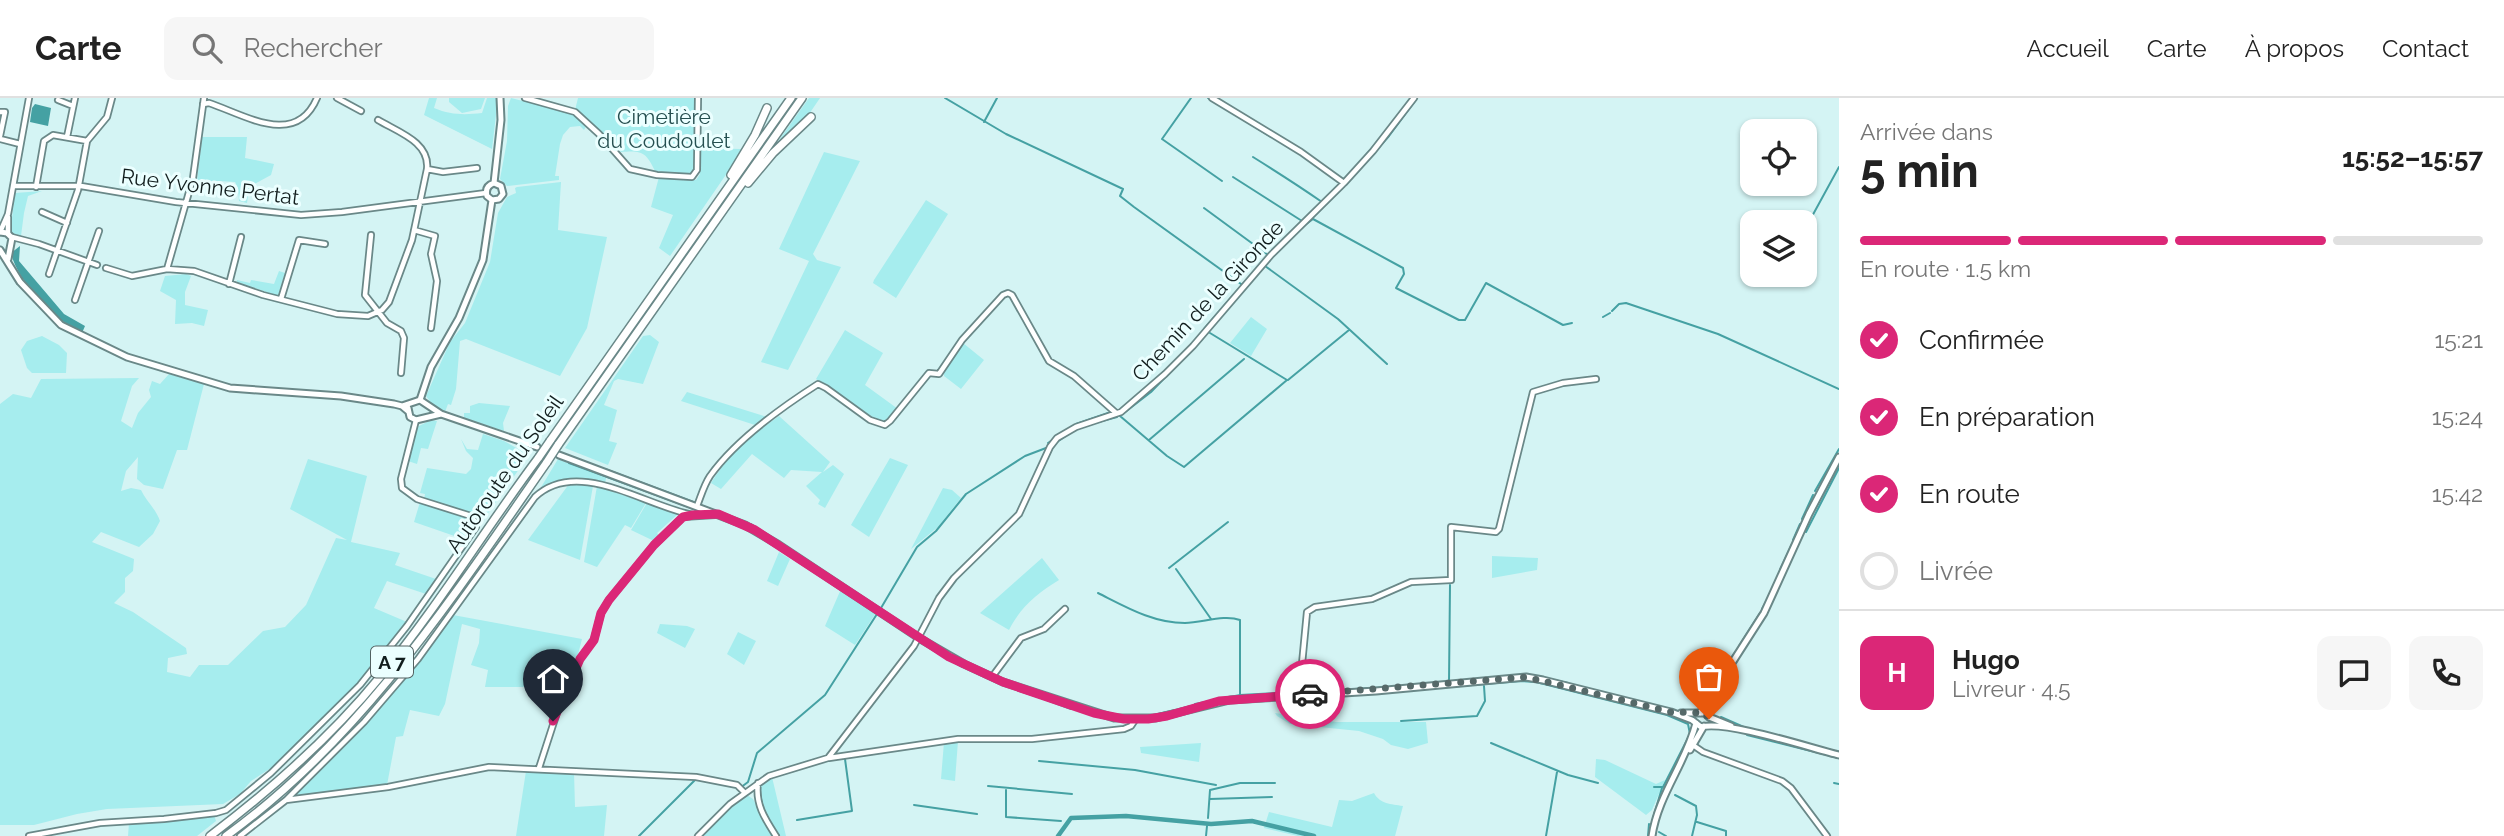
<!DOCTYPE html>
<html lang="fr">
<head>
<meta charset="utf-8">
<style>
  :root { --surface:#fff; --page:#f6f6f6; --text:#222; --muted:#767676; --line:#e0e0e0; --accent:#db2777 }
  body { margin:0; font-family:Raleway,sans-serif; background:var(--page); color:var(--text); height:100vh; display:flex; flex-direction:column; font-size:26px; white-space:nowrap }
  * { box-sizing:border-box; margin:0 }
  p { font-size:23px; color:var(--muted) }
  .icon { flex:none; width:38px; height:38px; fill:none; stroke:currentColor; stroke-width:2; stroke-linecap:round; stroke-linejoin:round }
  .map { position:relative; flex:1; overflow:hidden }
  .drawer { display:flex; flex-direction:column; background:var(--surface); width:665px }
  .drawer>* { flex:none }
  .buttons { position:absolute; left:1740px; top:21px; display:grid; gap:14px }
  .buttons a { display:grid; place-items:center; width:77px; height:77px; border-radius:14px; background:var(--surface); box-shadow:0 2px 5px #0004; font-size:35px }
  .pin { position:absolute; display:grid; place-items:center; width:60px; height:60px; color:#fff; margin:-72px -30px; border-radius:50% 50% 50% 0; rotate:-45deg; box-shadow:0 0 7px #0007 }
  .pin .icon { rotate:45deg }
  .courier { position:absolute; display:grid; place-items:center; width:70px; height:70px; margin:-35px; border:5px solid #db2777; border-radius:50%; background:#fff; color:#222; box-shadow:0 2px 9px #0007 }
  .overview em { font-style:normal; font-weight:700 }
  .overview div { display:flex; flex-direction:column-reverse }
  .overview { display:flex; align-items:center; justify-content:space-between; height:119px; padding:0 21px }
  h1 { font-size:46px; font-weight:700; line-height:52px }
  .bar { display:grid; grid-template-columns:repeat(4,1fr); gap:10px 7px; align-content:center; height:84px; padding:0 21px }
  .bar i { height:9px; border-radius:5px; background:var(--line) }
  .bar .selected { background:var(--accent) }
  .bar p { grid-column:span 4 }
  .line { display:flex; align-items:center; gap:18px; padding:0 21px; border-top:2px solid var(--line) }
  .line div { flex:1 }
  .round { display:grid; place-items:center; flex:none; width:74px; height:74px; border-radius:14px; background:var(--page) }
  ol { padding:0 21px; list-style:none }
  li { display:flex; align-items:center; gap:21px; height:77px }
  li p { margin-inline-start:auto }
  li .icon { padding:7px; border-radius:50%; background:var(--accent); color:#fff; stroke-width:4 }
  li:last-child { color:var(--muted) }
  li i { width:38px; height:38px; border:4px solid var(--line); border-radius:50% }
  header { display:flex; align-items:center; gap:42px; box-sizing:border-box; height:98px; padding:0 35px; background:var(--surface); border-bottom:2px solid var(--line) }
  header strong { font-size:33px }
  nav { display:flex; gap:38px; margin-inline-start:auto; font-size:24px }
  .search { width:490px; height:63px; background:var(--page); display:flex; align-items:center; gap:18px; box-sizing:border-box; padding:0 24px; border-radius:14px; color:var(--muted); font-size:26px }
  main { display:flex; flex:1; min-height:0 }
  .map>svg:first-child { display:block }
</style>
</head>
<body>
<header>
<strong>Carte</strong>
<div class="search"><svg class="icon" aria-label="search" viewBox="0 0 24 24"><circle cx="10" cy="10" r="6"/><path d="M15 15l6 6"/></svg>Rechercher</div>
<nav><a>Accueil</a><a>Carte</a><a>À propos</a><a>Contact</a></nav>
</header>
<main>
<div class="map">
<svg width="1839" height="738" viewBox="0 0 1839 738">
  <rect width="100%" height="100%" fill="#d4f4f4"/>
  <path fill="#a6edee" d="M 429,0 L 437,0 L 434,10 C 451,17 464,17 482,15 L 487,0 L 496,0 L 496,17 L 492,51 L 424,17 Z
    M 449,0 L 485,0 L 481,11 L 462,15 L 449,4 Z
    M 511,0 L 574,16 L 587,27 L 584,32 L 580,28 L 570,29 L 563,37 L 560,46 L 555,78 L 559,78 L 559,82 L 507,88 L 500,81 L 507,43 L 508,8 Z
    M 578,0 L 694,0 L 695,71 L 693,75 L 689,77 L 655,73 C 646,54 642,52 621,54 L 595,28 L 575,12 Z
    M 809,0 L 820,0 L 805,22 L 772,52 Z
    M 202,39 L 247,39 L 245,60 L 274,66 L 271,77 L 249,89 L 247,105 L 239,103 L 238,90 L 235,84 L 219,83 L 213,86 L 206,85 L 203,93 L 196,92 Z
    M 701,50 L 741,51 L 734,65 L 670,158 L 659,150 L 673,117 L 651,109 L 659,79 L 696,82 L 700,76 Z
    M 824,54 L 860,63 L 813,156 L 817,162 L 841,169 L 788,272 L 761,264 L 809,163 L 779,151 Z
    M 561,84 L 558,132 L 607,139 L 587,230 L 560,278 L 466,241 L 460,243 L 456,291 L 451,307 L 448,306 L 445,314 L 434,309 L 426,298 L 450,244 L 465,225 L 490,164 L 498,115 L 507,99 L 516,95 L 515,90 L 517,89 Z
    M 42,93 L 28,98 L 24,115 L 21,138 L 12,135 L 11,128 L 15,95 Z
    M 926,102 L 948,116 L 896,200 L 873,185 L 874,182 Z
    M 279,173 L 285,175 L 278,198 L 237,184 L 237,182 L 250,185 L 251,182 L 274,186 Z
    M 186,176 L 191,178 L 185,194 L 185,207 L 208,212 L 204,228 L 192,225 L 175,226 L 176,202 L 160,193 L 165,178 Z
    M 1251,219 L 1267,231 L 1251,258 L 1230,245 Z
    M 845,232 L 883,255 L 865,287 L 898,311 L 888,323 L 880,324 L 816,281 Z
    M 650,237 L 659,244 L 643,286 L 618,281 L 614,283 L 604,307 L 617,312 L 609,343 L 617,345 L 608,367 L 565,350 L 643,238 Z
    M 42,238 L 59,247 L 67,255 L 66,275 L 32,275 L 27,270 L 21,252 L 27,243 Z
    M 963,245 L 984,262 L 961,291 L 944,278 L 944,273 Z
    M 169,276 L 204,286 L 187,352 L 177,352 L 163,391 L 144,387 L 137,381 L 138,359 L 126,373 L 121,393 L 131,390 L 141,392 C 146,403 156,411 160,423 L 153,436 L 139,449 L 101,434 L 92,444 L 134,461 L 133,473 L 125,480 L 125,494 L 114,505 L 133,514 L 186,550 L 187,556 L 168,560 L 167,574 L 190,579 L 199,567 L 228,567 L 263,533 L 285,529 L 306,507 L 336,440 L 347,442 L 290,411 L 308,361 L 367,378 L 351,444 L 400,455 L 395,467 L 436,481 L 426,496 L 387,483 L 374,510 L 407,524 L 359,586 L 285,661 L 251,683 L 240,696 L 223,706 L 107,711 L 77,716 L 34,727 L 0,727 L 0,306 L 13,296 L 31,300 L 41,281 L 139,280 L 132,288 L 121,323 L 132,330 L 138,315 L 151,299 L 149,292 L 152,283 L 160,286 Z
    M 687,294 L 767,319 L 755,327 L 681,303 Z
    M 479,305 L 510,308 L 503,325 L 504,333 L 464,320 L 464,315 L 470,315 L 470,308 Z
    M 779,318 L 830,364 L 823,374 L 833,367 L 844,376 L 825,410 L 818,406 L 820,402 L 806,388 L 822,374 L 791,372 L 784,380 L 752,356 L 721,391 L 711,385 C 727,358 754,335 779,318 Z
    M 431,322 L 437,323 L 428,351 L 421,350 L 417,366 L 408,363 L 417,329 Z
    M 483,336 L 504,343 L 529,357 L 486,418 L 480,422 L 476,418 L 424,401 L 425,396 L 420,395 L 427,370 L 466,376 L 471,371 L 473,360 L 466,353 L 461,341 L 467,351 L 478,352 Z
    M 890,360 L 908,367 L 869,439 L 851,427 Z
    M 558,361 L 606,380 L 605,386 L 570,381 L 540,391 Z
    M 569,386 L 593,388 L 580,462 L 528,442 Z
    M 597,388 L 646,405 L 631,430 L 625,427 L 597,469 L 584,464 Z
    M 943,390 L 952,392 L 961,400 L 938,429 L 911,451 Z
    M 648,403 L 678,416 L 657,435 L 660,438 L 654,443 L 631,432 Z
    M 420,404 L 467,420 L 473,429 L 466,442 L 414,424 Z
    M 779,454 L 790,461 L 778,488 L 767,483 Z
    M 1492,458 L 1538,460 L 1537,472 L 1492,480 Z
    M 1042,460 L 1059,482 C 1038,495 1021,508 1009,532 L 980,515 Z
    M 841,491 L 876,515 L 855,547 L 825,528 Z
    M 453,517 L 582,541 L 575,568 L 560,598 L 542,591 L 526,590 L 534,551 L 525,589 L 485,589 L 488,572 L 471,567 L 479,545 L 480,531 L 462,526 L 445,606 L 439,618 L 410,612 L 403,638 L 396,639 L 387,687 L 294,701 L 296,693 C 357,638 404,582 453,517 Z
    M 660,526 L 687,528 L 695,531 L 685,550 L 657,535 Z
    M 738,534 L 756,543 L 744,567 L 727,556 Z
    M 1275,615 L 1336,624 L 1426,624 L 1428,645 L 1408,651 L 1391,647 L 1383,641 L 1359,633 L 1290,626 L 1277,618 Z
    M 958,643 L 955,683 L 941,681 L 944,644 Z
    M 1201,645 L 1199,664 L 1141,655 L 1140,649 Z
    M 1596,661 L 1605,662 L 1656,686 L 1665,682 L 1652,712 L 1646,717 L 1595,679 Z
    M 526,673 L 574,674 L 575,709 L 607,707 L 604,738 L 516,738 Z
    M 772,679 L 786,738 L 778,738 L 761,706 L 760,685 Z
    M 1374,695 C 1380,706 1391,706 1403,708 L 1395,738 L 1298,738 L 1264,730 L 1269,714 L 1332,729 L 1339,702 L 1352,703 Z
    M 747,697 L 753,701 L 774,738 L 701,738 L 723,715 Z
    M 214,717 L 216,723 L 197,738 L 128,738 L 129,725 L 151,725 Z"/>
  <path fill="#45a1a3" d="M 35,6 L 51,10 L 48,28 L 30,24 L 32,10 Z
    M 20,148 L 19,163 L 64,216 L 85,228 L 82,235 C 55,223 18,185 11,155 Z"/>
  <g fill="none" stroke-linecap="round" stroke-linejoin="round">
    <path stroke="#45a1a3" stroke-width="2" d="M 945,0 L 1006,36 L 1123,91 L 1120,98 L 1134,109 L 1241,186
      M 1191,0 L 1162,41 L 1222,83
      M 1208,0 L 1271,39
      M 1397,19 L 1411,0
      M 984,24 L 997,0
      M 1253,59 C 1277,74 1299,88 1322,104
      M 1362,62 L 1383,37
      M 1331,73 L 1344,82
      M 1233,79 L 1302,123
      M 1351,81 L 1389,38 L 1415,3
      M 1204,110 L 1268,157
      M 1311,121 L 1344,88
      M 1305,127 L 1313,121 L 1403,170 L 1404,176 L 1396,190 L 1459,222 L 1465,222 L 1486,185 L 1563,227 L 1572,225
      M 1804,133 L 1839,69
      M 1265,168 L 1338,221 L 1387,266
      M 1612,213 L 1619,206 L 1626,205 L 1718,236 L 1839,291
      M 1603,219 L 1610,215
      M 1204,231 L 1269,156
      M 1203,240 L 1151,294 L 1120,318 L 1167,358 L 1184,369 L 1287,282 L 1210,235
      M 1288,282 L 1349,232
      M 1091,326 L 1117,319
      M 1149,342 L 1244,261
      M 1057,344 L 1067,337
      M 1048,345 L 1076,326 L 1108,315
      M 561,355 L 596,368
      M 569,365 L 702,414
      M 605,371 L 696,405
      M 1815,393 L 1839,351
      M 700,407 L 745,424
      M 1802,421 L 1813,397
      M 736,426 L 747,431
      M 751,426 L 777,443
      M 1806,434 L 1839,370
      M 1793,442 L 1800,426
      M 781,445 L 794,454
      M 799,457 L 918,536
      M 1169,470 L 1228,424
      M 1176,471 L 1211,521
      M 1780,472 L 1792,446
      M 1098,495 C 1126,509 1153,525 1185,525 C 1202,525 1224,516 1240,522 L 1240,597
      M 881,510 L 917,449 L 936,433 L 966,396 L 1025,358 L 1046,350
      M 1762,511 L 1768,500
      M 922,545 L 987,580 L 1071,611
      M 1739,548 L 1760,515
      M 1724,572 L 1736,553
      M 1527,577 L 1539,579
      M 1510,578 L 1521,577
      M 1554,582 L 1568,585
      M 1449,584 L 1450,487
      M 1302,594 L 1390,589
      M 1352,597 L 1521,583 L 1536,584 L 1667,617 L 1688,626 L 1690,636 L 1663,689 L 1654,689
      M 1195,606 L 1240,597 L 1296,594
      M 1225,606 L 1236,604
      M 1180,611 L 1191,608
      M 1104,614 L 1119,617
      M 1153,617 L 1175,612
      M 1721,619 L 1746,630
      M 1401,623 L 1477,618 L 1485,603 L 1484,588
      M 1747,637 L 1839,660
      M 1491,645 L 1568,677 L 1598,685
      M 1823,650 L 1839,654
      M 1039,663 L 1135,672 L 1216,687
      M 1834,685 L 1839,686
      M 988,688 L 1072,696
      M 740,690 L 748,684 L 757,655 L 825,597 L 877,516
      M 1006,692 L 1006,719 L 1061,723
      M 1675,697 L 1696,708 L 1697,717 L 1692,738
      M 1210,701 L 1272,699
      M 914,707 L 977,716
      M 1802,708 L 1824,737
      M 1208,720 L 1210,692 L 1240,685 L 1275,685
      M 1653,720 L 1662,690
      M 797,722 L 852,713 L 845,661
      M 1697,724 L 1726,733 L 1726,738
      M 1659,734 L 1666,738
      M 639,738 L 695,682
      M 1206,738 L 1207,728
      M 1546,738 L 1557,674
      M 1648,738 L 1649,726"/>
    <path stroke="#45a1a3" stroke-width="4.5" d="M 1058,738 L 1071,720 L 1126,718 L 1211,726 L 1252,723 L 1314,738"/>
    <defs>
      <path id="minor" d="M 204,0 L 193,80 L 167,171 L 194,173 L 263,197 L 337,216 L 368,218 L 382,212 L 389,204 L 412,142 L 427,71 C 430,44 398,34 378,22
        M 337,0 L 361,13
        M 525,0 L 575,14 L 599,36 L 630,71 L 657,77 L 692,79 L 697,72 L 698,0
        M 1212,0 L 1301,54 L 1344,85
        M 58,2 L 73,8
        M 203,6 L 209,5 C 245,17 296,50 317,0
        M 0,14 L 5,14 L 0,38
        M 67,39 L 75,0
        M 0,41 L 20,46
        M 87,43 L 107,19 L 112,0
        M 427,71 L 443,74 L 477,70
        M 13,88 L 81,88 L 176,104 L 301,117 L 342,114 L 486,95
        M 36,89 L 44,43 L 53,37 L 87,43 L 78,92 L 49,176
        M 42,114 L 67,125
        M 8,119 L 8,136
        M 414,132 L 435,138 L 431,156 L 437,183 L 431,230
        M 0,134 L 8,116 L 29,0
        M 371,137 L 365,197 L 387,225 L 401,233 L 404,240 L 401,275
        M 12,139 L 39,146 L 97,167
        M 106,170 L 132,178 L 167,171
        M 229,186 L 241,139
        M 281,201 L 299,142 L 325,146
        M 75,202 L 99,133
        M 697,408 C 701,398 704,387 710,378 C 735,343 782,309 818,286 L 826,290 L 870,322 L 885,327 L 890,323 L 929,275 L 939,276 L 962,242 L 1003,197 L 1008,195 L 1012,197 L 1049,263 L 1074,278 L 1116,315
        M 992,579 L 1021,540 L 1044,531 L 1065,511
        M 1299,597 L 1307,514 L 1315,509 L 1372,501 L 1411,484 L 1451,482 L 1451,429 L 1496,434 L 1499,431 L 1533,294 L 1563,285 L 1596,281
        M 1690,645 L 1703,654 L 1782,683 L 1791,690 L 1827,738
        M 829,660 L 958,641 L 1032,641 L 1124,631 L 1131,628 L 1135,622
        M 539,670 L 563,596 L 580,561 L 594,542 L 601,515 L 609,502 L 654,447 L 683,419 L 715,417
        M 758,685 C 755,706 765,721 776,738
        M 286,702 L 364,624 L 418,561 L 535,399 C 578,359 645,408 693,417
        M 29,738 L 100,725 L 164,721 L 216,715 L 226,712 L 271,675 L 360,587 L 407,528 L 476,429 L 476,425 L 471,418 L 417,401 L 402,390 L 401,381 L 416,322
        M 240,738 L 286,702 L 388,689 L 489,669 L 696,679 L 737,687 L 744,694
        M 698,738 L 730,706 L 769,678 L 828,660 L 914,548 L 939,500 L 954,480 L 1019,416 L 1050,349 L 1057,340 L 1076,329 L 1121,314 L 1165,276 L 1193,248 L 1271,157 L 1344,85 L 1373,53 L 1414,0"/>
      <path id="tertiary" d="M 492,102 L 487,98 C 485,91 488,87 494,85 L 501,22 L 500,0
        M 492,102 L 499,101 L 503,96 L 501,88 L 494,85
        M 420,302 L 431,269 L 459,220 L 483,162 L 492,102"/>
      <path id="secondary" d="M 0,134 L 7,135 L 12,140 L 8,161
        M 0,152 L 20,184 L 61,227 L 127,259 L 230,290 L 341,298 L 394,306 L 402,308 L 408,313
        M 402,308 L 420,302 L 441,316 L 537,349
        M 408,310 L 410,319 L 416,322 L 441,316
        M 559,357 L 745,427 L 779,447 L 919,540 L 964,566 L 1003,584 L 1114,620 L 1156,620 L 1230,602 L 1376,593 L 1526,579 L 1543,582 L 1671,614 L 1692,622 L 1701,629 C 1726,622 1810,650 1839,657
        M 1681,615 L 1705,615 L 1709,619 L 1731,628
        M 1700,615 L 1764,515 L 1809,416 L 1839,359
        M 1708,618 L 1717,596
        M 1690,652 L 1704,628
        M 1652,738 C 1658,697 1686,665 1696,625"/>
      <path id="motorway" d="M 731,77 L 755,37 L 767,10
        M 748,85 L 773,55 L 811,19
        M 550,343 L 791,0
        M 558,347 L 802,0
        M 210,738 C 272,691 331,639 380,579 C 438,509 485,431 539,359
        M 226,738 C 361,641 453,499 547,364"/>
    </defs>
    <use href="#minor" stroke="#6a8888" stroke-width="8"/>
    <use href="#tertiary" stroke="#6a8888" stroke-width="9"/>
    <use href="#secondary" stroke="#6a8888" stroke-width="9"/>
    <use href="#motorway" stroke="#6a8888" stroke-width="10"/>
    <use href="#minor" stroke="#fff" stroke-width="4.5"/>
    <use href="#tertiary" stroke="#fff" stroke-width="5"/>
    <use href="#secondary" stroke="#fff" stroke-width="5"/>
    <use href="#motorway" stroke="#fff" stroke-width="7"/>
    <defs>
      <path id="motorway-bridge" d="M 539,359 L 550,343
        M 547,364 L 558,347"/>
    </defs>
    <use href="#motorway-bridge" stroke="#6a8888" stroke-width="10" stroke-linecap="butt"/>
    <use href="#motorway-bridge" stroke="#fff" stroke-width="7"/>
  </g>
  <g fill="none" stroke-linecap="round" stroke-linejoin="round">
    <path stroke="#566969" stroke-width="7" stroke-dasharray="0 12.6" d="M 1310,596 L 1526,579 L 1671,614 L 1705,615 L 1709,621"/>
    <path stroke="#db2777" stroke-width="9" d="M 553,623 L 580,561 L 594,542 L 601,515 L 609,502 L 654,447 L 683,419 L 693,417 L 718,416 L 755,432 L 949,559 L 1003,584 L 1094,615 L 1124,621 L 1148,621 L 1167,618 L 1219,603 L 1310,596"/>
  </g>
  <g text-anchor="middle" stroke-width="6" stroke-linejoin="round" paint-order="stroke">
    <rect fill="#ebffff" stroke="#536262" stroke-width="2" x="371" y="548.5" width="42" height="31" rx="5"/>
    <g font-size="19" font-weight="bold" fill="#121e1e">
      <text x="392" y="571">A 7</text>
    </g>
    <g font-size="21" fill="#254f50" stroke="#ebffff">
      <text x="664" y="26">Cimetière<tspan x="664" dy="24">du Coudoulet</tspan></text>
    </g>
    <g font-size="21" fill="#121e1e" stroke="#ebffff">
      <text transform="translate(210 89) rotate(7)" y="7">Rue Yvonne Pertat</text>
      <text transform="translate(1208 203) rotate(-47)" y="7">Chemin de la Gironde</text>
      <text transform="translate(505 376) rotate(-55)" y="7">Autoroute du Soleil</text>
    </g>
  </g>
</svg>
<div class="buttons">
<a><svg class="icon" aria-label="locate" viewBox="0 0 24 24"><circle cx="12" cy="12" r="6"/><path d="M12 2v4M12 18v4M2 12h4M18 12h4"/></svg></a>
<a><svg class="icon" aria-label="layers" viewBox="0 0 24 24"><path d="M12 4l9 5-9 5-9-5zM3 14l9 5 9-5"/></svg></a>
</div>
<div class="pin" style="left:1709px;top:621px;background:#ea580c"><svg class="icon" aria-label="bag" viewBox="0 0 24 24"><path d="M5 8h14l-1 12H6zM9 8a3 3 0 0 1 6 0"/></svg></div>
<div class="pin" style="left:553px;top:623px;background:#1f2937"><svg class="icon" aria-label="home" viewBox="0 0 24 24"><path d="M3 11l9-7 9 7M6 9v11h12V9"/></svg></div>
<div class="courier" style="left:1310px;top:596px"><svg class="icon" aria-label="car" viewBox="0 0 24 24"><path d="M5 17H2v-5l4-1 3-4h7l3 4 3 1v5h-3M9 17h6M6 11h13"/><circle cx="7" cy="17" r="2"/><circle cx="17" cy="17" r="2"/></svg></div>
</div>
<section class="drawer">
<div class="overview"><div><h1>5 min</h1><p>Arrivée dans</p></div><em>15:52–15:57</em></div>
<div class="bar"><i class="selected"></i><i class="selected"></i><i class="selected"></i><i></i><p>En route · 1.5 km</p></div>
<ol>
<li><svg class="icon" aria-label="check" viewBox="0 0 24 24"><path d="M5 12l5 5 9-10"/></svg>Confirmée<p>15:21</p></li>
<li><svg class="icon" aria-label="check" viewBox="0 0 24 24"><path d="M5 12l5 5 9-10"/></svg>En préparation<p>15:24</p></li>
<li><svg class="icon" aria-label="check" viewBox="0 0 24 24"><path d="M5 12l5 5 9-10"/></svg>En route<p>15:42</p></li>
<li><i></i>Livrée</li>
</ol>
<div class="line" style="height:126px"><b class="round" style="background:var(--accent);color:#fff">H</b><div><b>Hugo</b><p>Livreur · 4.5</p></div><a class="round"><svg class="icon" aria-label="chat" viewBox="0 0 24 24"><path d="M4 5h16v11H9l-5 4z"/></svg></a><a class="round"><svg class="icon" aria-label="phone" viewBox="0 0 24 24"><path d="M5 4h4l2 5-3 2q2 4 5 5l2-3 5 2v4C11 20 4 13 5 4z"/></svg></a></div>
</section>
</main>
</body>
</html>
